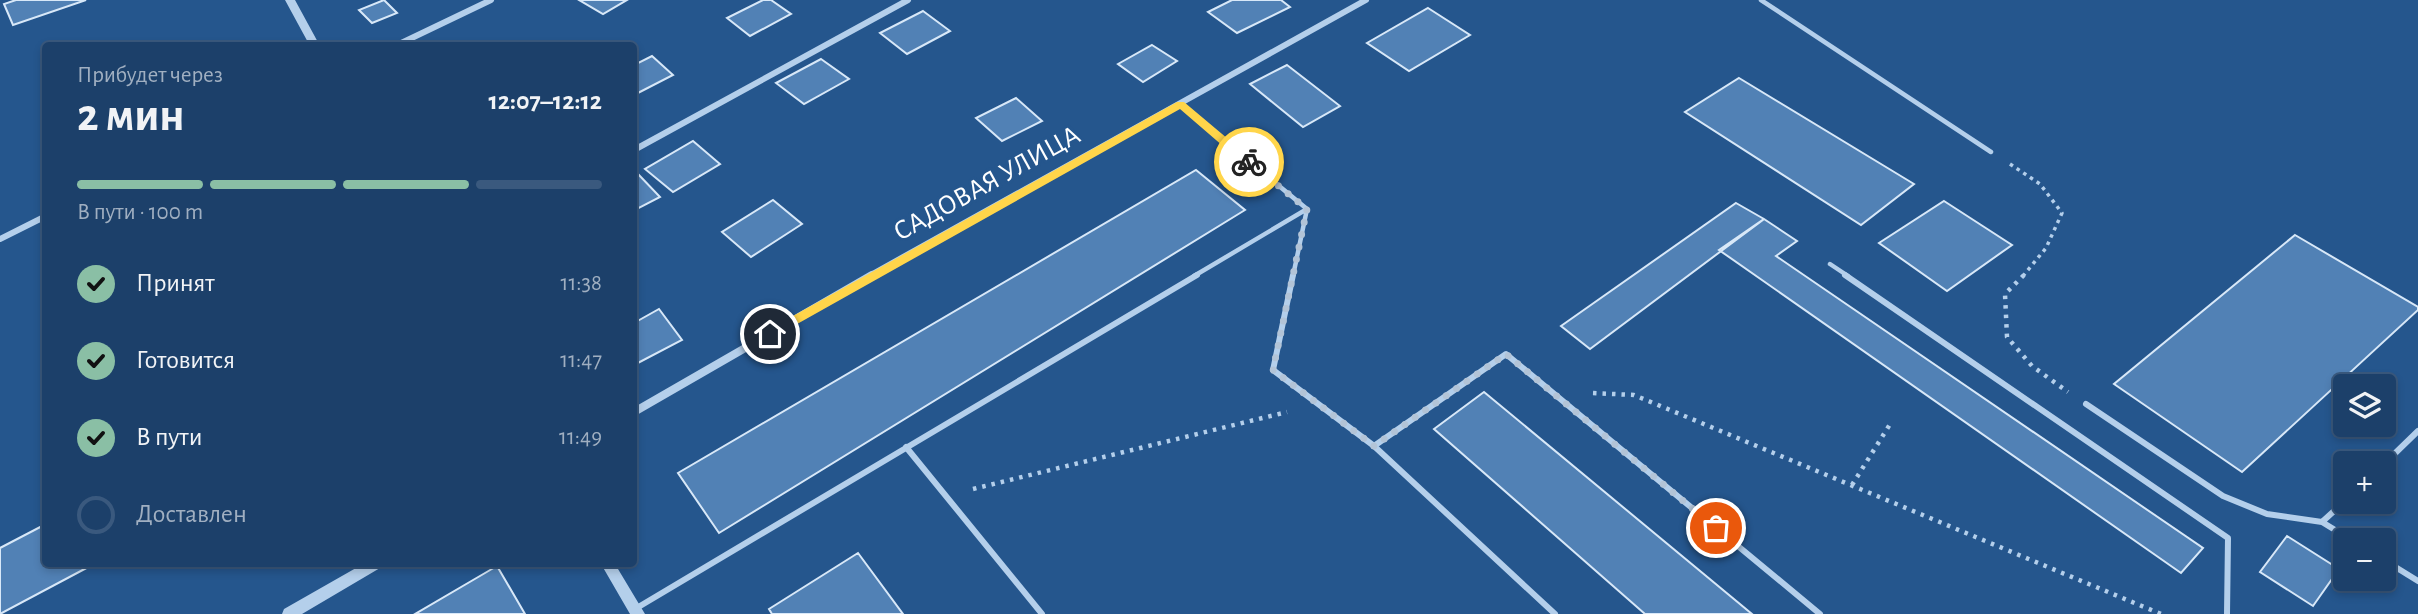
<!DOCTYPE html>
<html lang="ru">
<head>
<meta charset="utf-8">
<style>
  :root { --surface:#1c406a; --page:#294b72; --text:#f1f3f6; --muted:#a0afc1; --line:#3a597e; --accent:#8abfa5 }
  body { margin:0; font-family:"Alegreya Sans",sans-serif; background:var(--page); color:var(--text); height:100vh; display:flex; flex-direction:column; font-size:26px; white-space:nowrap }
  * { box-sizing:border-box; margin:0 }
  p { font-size:23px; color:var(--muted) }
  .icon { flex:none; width:38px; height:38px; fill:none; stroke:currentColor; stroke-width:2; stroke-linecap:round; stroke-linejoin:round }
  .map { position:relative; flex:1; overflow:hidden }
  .drawer { position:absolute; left:42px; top:42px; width:595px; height:525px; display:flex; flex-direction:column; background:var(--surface); border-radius:7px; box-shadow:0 4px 10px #0003,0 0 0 2px var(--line) }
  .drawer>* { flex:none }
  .tools { position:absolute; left:2333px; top:374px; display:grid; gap:14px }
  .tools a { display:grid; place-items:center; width:63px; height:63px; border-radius:7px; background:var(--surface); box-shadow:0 4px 10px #0003,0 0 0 2px var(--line); font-size:35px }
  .pin { position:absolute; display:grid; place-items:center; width:60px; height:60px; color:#fff; margin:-30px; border:4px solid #fff; border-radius:50%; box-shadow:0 2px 7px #0007 }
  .courier { position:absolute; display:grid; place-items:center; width:70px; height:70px; margin:-35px; border:5px solid #ffd54a; border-radius:50%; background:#fff; color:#222; box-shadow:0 2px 9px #0007 }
  .headline em { font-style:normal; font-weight:600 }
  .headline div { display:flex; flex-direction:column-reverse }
  .headline { display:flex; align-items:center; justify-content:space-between; height:119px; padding:0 35px }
  h1 { font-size:46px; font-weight:600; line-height:52px }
  .bar { display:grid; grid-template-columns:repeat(4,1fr); gap:10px 7px; align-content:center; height:84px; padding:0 35px }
  .bar i { height:9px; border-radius:5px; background:var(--line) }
  .bar .current { background:var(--accent) }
  .bar p { grid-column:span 4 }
  ol { padding:0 35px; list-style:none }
  li { display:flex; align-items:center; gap:21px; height:77px }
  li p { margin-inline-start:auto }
  li .icon { padding:7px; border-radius:50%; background:var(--accent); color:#111; stroke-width:4 }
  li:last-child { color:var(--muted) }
  li i { width:38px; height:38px; border:4px solid var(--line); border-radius:50% }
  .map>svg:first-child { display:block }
</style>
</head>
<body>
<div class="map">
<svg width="2418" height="614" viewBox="0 0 2418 614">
  <rect width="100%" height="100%" fill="#25568d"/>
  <path fill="#5181b5" stroke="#d8e8f8" stroke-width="2" d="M 16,0 L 86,0 L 13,25 L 4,4 Z
    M 384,0 L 397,13 L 372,23 L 359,10 Z
    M 579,0 L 627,0 L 603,14 Z
    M 763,0 L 771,0 L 791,14 L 750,36 L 727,18 Z
    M 1232,0 L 1281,0 L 1290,7 L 1237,33 L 1208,12 Z
    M 1428,8 L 1470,35 L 1409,71 L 1367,43 Z
    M 923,11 L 950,31 L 907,54 L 880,33 Z
    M 1152,45 L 1177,61 L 1143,82 L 1118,64 Z
    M 652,56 L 673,75 L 634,95 L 634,65 Z
    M 821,59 L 849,79 L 804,104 L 776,83 Z
    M 1287,65 L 1340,106 L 1303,127 L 1250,84 Z
    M 1739,78 L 1914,184 L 1861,225 L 1685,112 Z
    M 1016,98 L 1042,121 L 1002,141 L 976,118 Z
    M 693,141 L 720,164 L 673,192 L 645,169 Z
    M 1196,170 L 1245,210 L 719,533 L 678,473 Z
    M 638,174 L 660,197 L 635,210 L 634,177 Z
    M 773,200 L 802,224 L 751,257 L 722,232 Z
    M 1944,201 L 2012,245 L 1947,291 L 1879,243 Z
    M 1736,203 L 1764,219 L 1590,349 L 1561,326 Z
    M 1764,219 L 1797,241 L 1776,256 L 2203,548 L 2181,573 L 1719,250 Z
    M 2295,235 L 2418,307 L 2418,310 L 2242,472 L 2114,384 Z
    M 659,309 L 682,340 L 634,365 L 634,323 Z
    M 1484,392 L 1752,614 L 1645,614 L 1434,429 Z
    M 46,524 L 46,564 L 94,564 L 0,614 L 0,548 Z
    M 2287,536 L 2339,569 L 2313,606 L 2260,572 Z
    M 858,553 L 903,614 L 772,614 L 769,609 Z
    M 497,566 L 525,614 L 415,614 Z"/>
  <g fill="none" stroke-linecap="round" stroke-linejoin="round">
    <path stroke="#b4cfeb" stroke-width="3.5" stroke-dasharray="3.5 4.5" stroke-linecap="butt" d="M 2010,164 L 2040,184 L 2062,213 L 2046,248 L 2023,276"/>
    <path stroke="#b4cfeb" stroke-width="4.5" stroke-dasharray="3.5 6" stroke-linecap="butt" d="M 2024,275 L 2005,294 L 2007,337 L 2032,366 L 2068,392
      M 1593,393 L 1634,395 L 2161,614
      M 1852,485 L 1892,421
      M 973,489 L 1287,412"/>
    <path stroke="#b4cfeb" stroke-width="4.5" d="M 1761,0 L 1991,152
      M 1181,105 L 1307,209
      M 1830,264 L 1848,276
      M 1194,276 L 1307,209
      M 1293,276 L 1307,209"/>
    <path stroke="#b4cfeb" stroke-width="6" d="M 1293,275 L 1273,370 L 1374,446
      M 1845,275 L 2228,538 L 2227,614
      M 2086,404 L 2223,496 L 2267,514 L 2322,522 L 2353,541
      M 906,447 L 1042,614
      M 2384,464 L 2418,431
      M 2322,522 L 2345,501
      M 2384,560 L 2418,581
      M 635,609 L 1197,275
      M 1555,614 L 1374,446 L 1506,354 L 1820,614"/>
    <path stroke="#b4cfeb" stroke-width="6" d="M 395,46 L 491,0
      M 634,150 L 908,0
      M 0,239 L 46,216
      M 869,276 L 1366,0"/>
    <path stroke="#b4cfeb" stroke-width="8" d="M 634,412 L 872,275"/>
    <path fill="#b4cfeb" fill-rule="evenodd" d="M 285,0 L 295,0 L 320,46 L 310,46 Z
      M 363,564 L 382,564 L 380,568 L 302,614 L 282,614 L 284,609 Z
      M 601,564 L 615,564 L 645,614 L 630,614 Z"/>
  </g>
  <path fill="#ffd54a" d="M 1177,102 L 1184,102 L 1253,160 L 1253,165 L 1245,165 L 1180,109 L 774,337 L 766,337 L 766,331 Z"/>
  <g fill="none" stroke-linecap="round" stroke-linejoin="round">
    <path stroke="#b3c4d7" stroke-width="7" stroke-dasharray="0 12.6" d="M 1249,162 L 1307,209 L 1273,370 L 1374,446 L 1506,354 L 1716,528"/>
  </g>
  <g text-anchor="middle" stroke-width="6" stroke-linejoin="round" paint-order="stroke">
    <g font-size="28" fill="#fff" stroke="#25568d">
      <text transform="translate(986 182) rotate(-29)" y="10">САДОВАЯ УЛИЦА</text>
    </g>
  </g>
</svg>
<div class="tools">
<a><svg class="icon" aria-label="layers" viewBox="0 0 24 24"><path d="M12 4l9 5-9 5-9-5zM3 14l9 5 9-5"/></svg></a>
<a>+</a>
<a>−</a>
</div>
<div class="pin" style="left:1716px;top:528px;background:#ea580c"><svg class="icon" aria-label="bag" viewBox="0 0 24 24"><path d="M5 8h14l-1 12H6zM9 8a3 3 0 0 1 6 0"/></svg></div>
<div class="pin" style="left:770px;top:334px;background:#1f2937"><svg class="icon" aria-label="home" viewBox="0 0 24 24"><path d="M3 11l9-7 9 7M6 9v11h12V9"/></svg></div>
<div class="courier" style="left:1249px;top:162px"><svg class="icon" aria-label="bike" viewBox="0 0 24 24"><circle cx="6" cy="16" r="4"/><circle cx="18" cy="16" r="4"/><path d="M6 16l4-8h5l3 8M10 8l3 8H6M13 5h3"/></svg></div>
<section class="drawer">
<div class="headline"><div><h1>2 мин</h1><p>Прибудет через</p></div><em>12:07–12:12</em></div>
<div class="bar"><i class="current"></i><i class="current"></i><i class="current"></i><i></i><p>В пути · 100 m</p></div>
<ol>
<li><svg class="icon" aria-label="check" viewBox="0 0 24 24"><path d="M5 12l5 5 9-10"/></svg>Принят<p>11:38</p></li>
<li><svg class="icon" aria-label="check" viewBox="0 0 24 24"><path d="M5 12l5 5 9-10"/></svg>Готовится<p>11:47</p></li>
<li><svg class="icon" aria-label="check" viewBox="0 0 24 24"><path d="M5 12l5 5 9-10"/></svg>В пути<p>11:49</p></li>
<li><i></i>Доставлен</li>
</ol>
</section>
</div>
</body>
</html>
